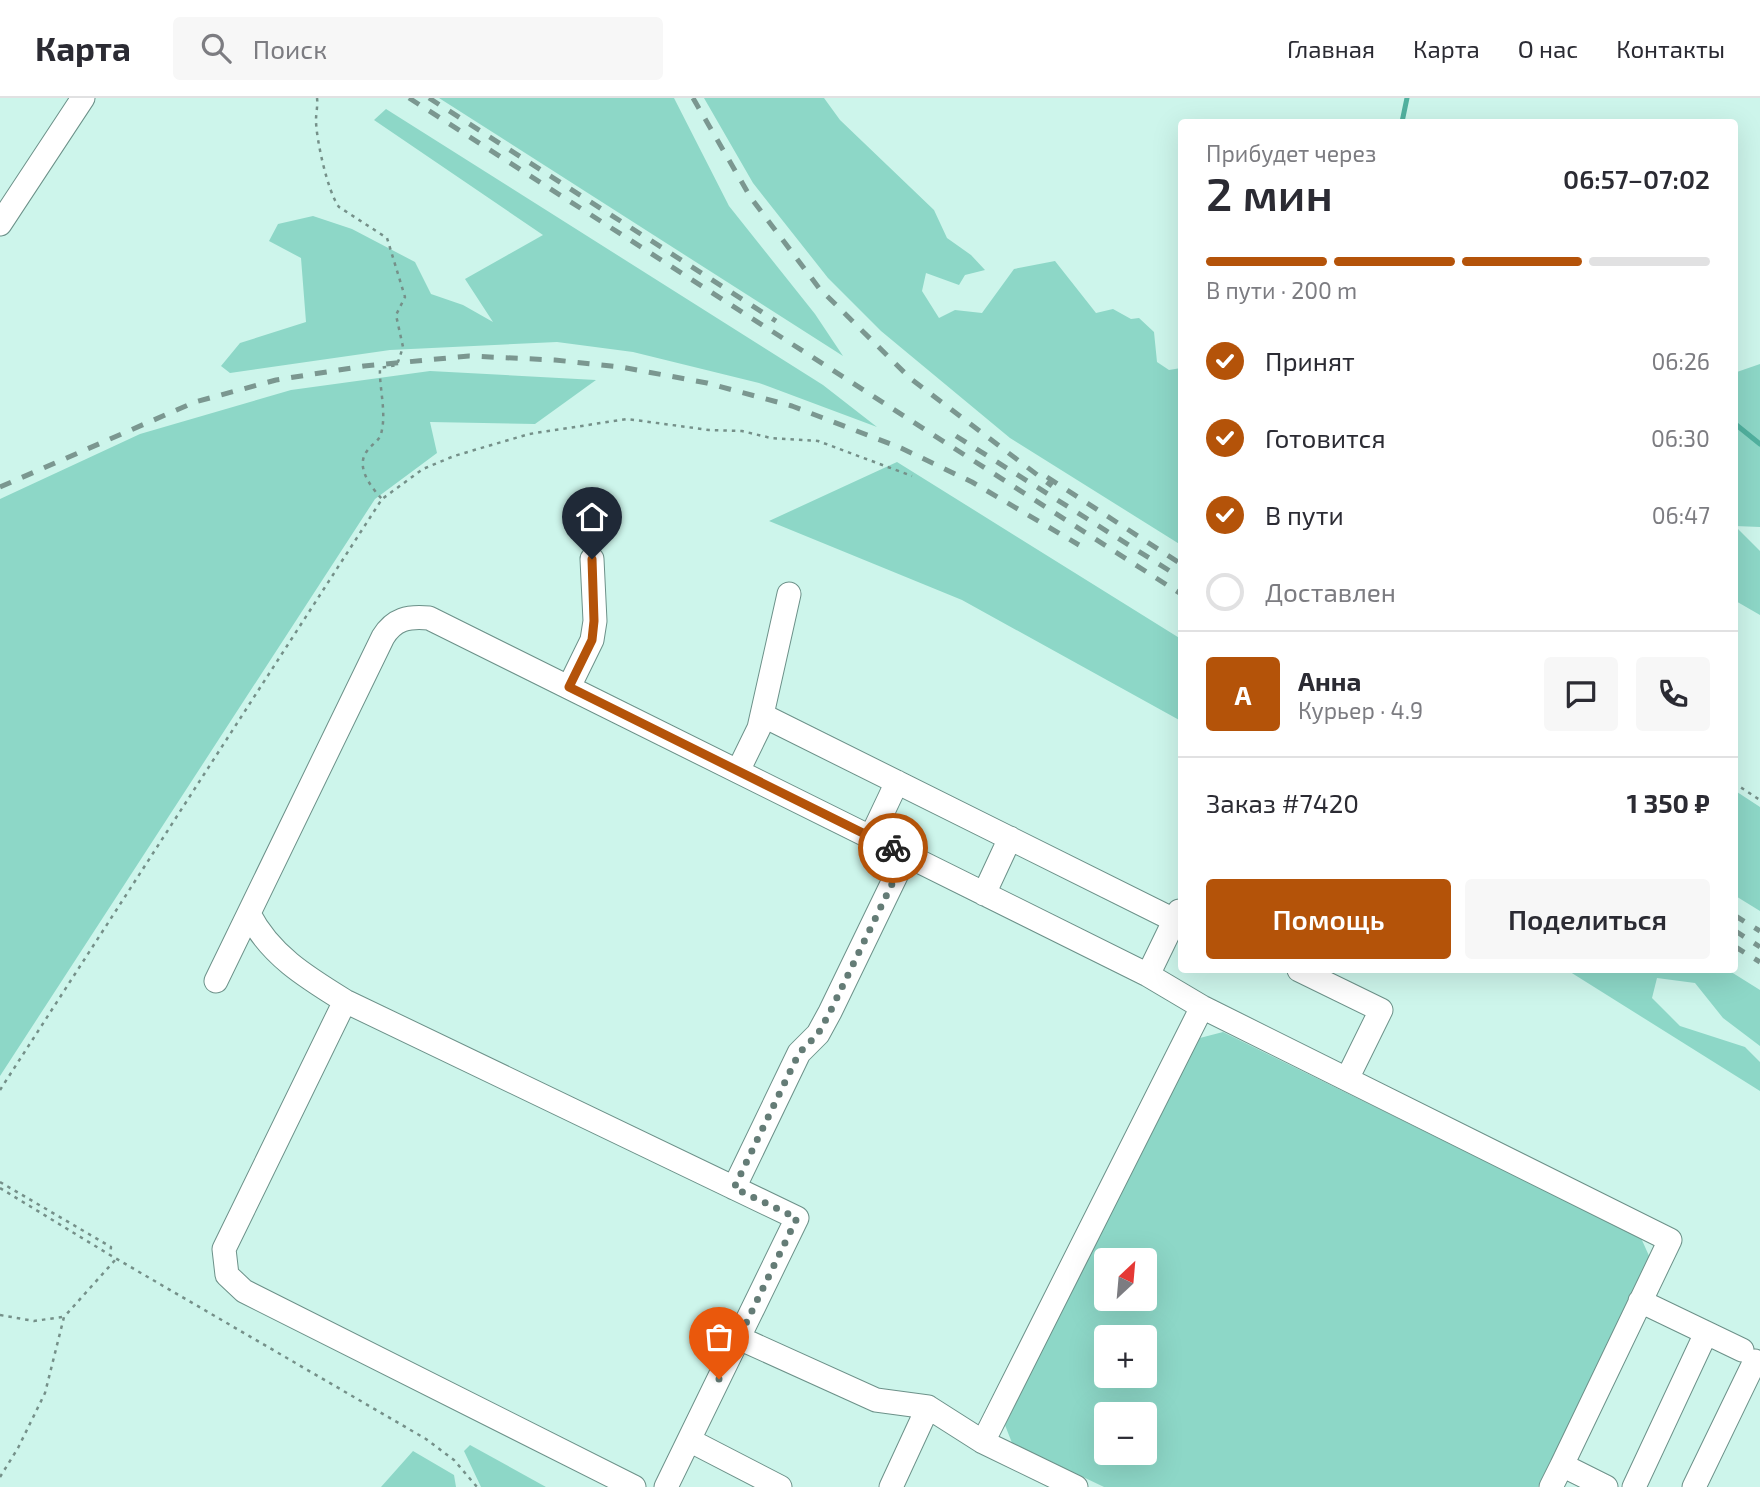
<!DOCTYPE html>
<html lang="ru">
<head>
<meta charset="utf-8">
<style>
  :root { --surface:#fff; --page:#f7f7f7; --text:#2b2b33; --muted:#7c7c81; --line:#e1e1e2; --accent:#b45309 }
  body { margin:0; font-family:"Exo 2",sans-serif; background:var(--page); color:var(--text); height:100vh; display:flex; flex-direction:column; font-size:26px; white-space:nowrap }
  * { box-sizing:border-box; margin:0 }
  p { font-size:23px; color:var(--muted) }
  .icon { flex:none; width:38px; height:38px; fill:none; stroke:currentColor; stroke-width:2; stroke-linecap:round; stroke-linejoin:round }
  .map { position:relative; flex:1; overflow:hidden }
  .sheet { position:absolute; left:1178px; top:21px; width:560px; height:854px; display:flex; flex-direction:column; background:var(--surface); border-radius:7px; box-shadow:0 7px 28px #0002 }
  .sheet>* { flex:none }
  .needle { width:46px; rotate:26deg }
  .buttons { position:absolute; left:1094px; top:1150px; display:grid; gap:14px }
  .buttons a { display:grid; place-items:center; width:63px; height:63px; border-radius:7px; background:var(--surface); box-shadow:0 7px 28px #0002; font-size:35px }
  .pin { position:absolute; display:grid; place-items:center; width:60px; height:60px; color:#fff; margin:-72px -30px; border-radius:50% 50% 50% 0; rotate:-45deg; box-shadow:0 0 7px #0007 }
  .pin .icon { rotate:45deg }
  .courier { position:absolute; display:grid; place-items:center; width:70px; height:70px; margin:-35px; border:5px solid #b45309; border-radius:50%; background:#fff; color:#222; box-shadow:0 2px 9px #0007 }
  .head em { font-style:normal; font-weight:600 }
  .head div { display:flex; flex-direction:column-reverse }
  .head { display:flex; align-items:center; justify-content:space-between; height:119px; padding:0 28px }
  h1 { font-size:46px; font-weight:600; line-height:52px }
  .bar { display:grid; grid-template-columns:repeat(4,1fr); gap:10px 7px; align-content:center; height:84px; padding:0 28px }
  .bar i { height:9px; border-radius:5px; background:var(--line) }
  .bar .active { background:var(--accent) }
  .bar p { grid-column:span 4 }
  .line { display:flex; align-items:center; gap:18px; padding:0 28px; border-top:2px solid var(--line) }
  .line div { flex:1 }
  .round { display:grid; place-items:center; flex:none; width:74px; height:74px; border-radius:7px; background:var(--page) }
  ol { padding:0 28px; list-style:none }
  li { display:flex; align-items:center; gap:21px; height:77px }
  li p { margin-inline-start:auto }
  li .icon { padding:7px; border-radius:50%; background:var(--accent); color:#fff; stroke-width:4 }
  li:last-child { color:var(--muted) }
  li i { width:38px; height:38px; border:4px solid var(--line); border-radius:50% }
  .primary-button { display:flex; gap:14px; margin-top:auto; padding:14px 28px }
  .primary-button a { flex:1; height:80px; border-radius:7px; background:var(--accent); color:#fff; font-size:28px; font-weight:600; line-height:80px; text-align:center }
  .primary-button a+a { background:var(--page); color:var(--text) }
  header { display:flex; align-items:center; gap:42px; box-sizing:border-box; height:98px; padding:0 35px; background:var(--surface); border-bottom:2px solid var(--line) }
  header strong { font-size:33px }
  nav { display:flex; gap:38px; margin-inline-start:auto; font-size:24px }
  .search { width:490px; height:63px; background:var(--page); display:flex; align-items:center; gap:18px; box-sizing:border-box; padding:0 24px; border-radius:7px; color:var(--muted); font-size:26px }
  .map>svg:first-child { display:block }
</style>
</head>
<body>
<header>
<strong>Карта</strong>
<div class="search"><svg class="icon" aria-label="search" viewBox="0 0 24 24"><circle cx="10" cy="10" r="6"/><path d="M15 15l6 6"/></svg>Поиск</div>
<nav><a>Главная</a><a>Карта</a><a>О нас</a><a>Контакты</a></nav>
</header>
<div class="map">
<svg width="1760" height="1389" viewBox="0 0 1760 1389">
  <rect width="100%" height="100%" fill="#cdf5eb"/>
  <path fill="#8dd7c7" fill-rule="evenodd" d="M 439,0 L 674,0 L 729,108 L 815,216 L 843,258 Z
    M 704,0 L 824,0 L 840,22 L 934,112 L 947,140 L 971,157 L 985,172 L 965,177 L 959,187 L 926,175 L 922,193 L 939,220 L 955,212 L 982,215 L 1014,171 L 1055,163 L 1096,215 L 1113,211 L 1131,221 L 1139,220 L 1154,234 L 1157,264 L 1169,272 L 1181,270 L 1181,447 L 1010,340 L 881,233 L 828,180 L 753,85 Z
    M 386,11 L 823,287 L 877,329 L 759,285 L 633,254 L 557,244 L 390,252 L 230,275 L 221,268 L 240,245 L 306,224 L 301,160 L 269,143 L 278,126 L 313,118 L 352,131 L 415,164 L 431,196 L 463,207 L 493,224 L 465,181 L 543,137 L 374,22 Z
    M 1760,266 L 1760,429 L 1735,428 L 1760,453 L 1760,517 L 1734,502 L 1734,275 Z
    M 430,273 L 596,282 L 535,326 L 430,324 L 437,355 L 375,401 L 0,978 L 0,401 L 140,336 L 291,292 Z
    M 897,364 L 1181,541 L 1181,623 L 962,502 L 769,423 Z
    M 1734,692 L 1760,709 L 1760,813 L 1734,797 Z
    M 1567,872 L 1728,872 L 1760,892 L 1760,948 L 1723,920 L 1695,885 L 1657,880 L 1652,900 L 1680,928 L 1745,949 L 1760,964 L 1760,993 Z
    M 1223,934 L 1641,1140 L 1650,1160 L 1538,1389 L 1104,1389 L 1012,1345 L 1005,1327 L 1196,941 ZM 1106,1162 L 1144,1162 L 1144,1200 L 1106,1200 ZM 1106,1239 L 1144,1239 L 1144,1278 L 1106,1278 ZM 1106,1316 L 1144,1316 L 1144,1354 L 1106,1354 Z
    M 470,1347 L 546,1389 L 481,1389 L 464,1353 Z
    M 413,1353 L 454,1377 L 456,1389 L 381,1389 Z"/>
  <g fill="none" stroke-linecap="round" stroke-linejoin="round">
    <path stroke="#51b19f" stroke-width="5" d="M 1402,24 L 1407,0
      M 1734,325 L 1760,346"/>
    <defs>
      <path id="minor" d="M 0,126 L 83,0
        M 569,589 L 592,542 L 595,523 L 592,461
        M 762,617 L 1174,822
        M 738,673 L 759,630 L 789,496
        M 871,739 L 897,684
        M 984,796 L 1010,740
        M 249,816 C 270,857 306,879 345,903 L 797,1120 L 666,1389
        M 1299,872 L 1381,912 L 1347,981
        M 1148,877 L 1179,813 L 1181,814
        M 216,883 L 383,539 C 394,521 408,518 429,520 L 1148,877 L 1202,909 L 1670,1142 L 1562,1367
        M 345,903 L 224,1151 L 227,1177 L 244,1193 L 634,1389
        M 734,1090 L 799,955 L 818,936 L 830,914 L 906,757
        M 1640,1203 L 1742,1252
        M 739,1240 L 876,1302 L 928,1309
        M 689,1342 L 780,1389
        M 983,1344 L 1202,909
        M 891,1389 L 928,1309 L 983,1344 L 1076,1389
        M 1551,1389 L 1562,1367 L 1606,1389
        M 1634,1389 L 1706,1235
        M 1694,1389 L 1755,1263 L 1760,1266"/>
    </defs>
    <use href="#minor" stroke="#6c9189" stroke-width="25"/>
    <path stroke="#759089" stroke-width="2.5" stroke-dasharray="3.5 5" stroke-linecap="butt" d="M 317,0 C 318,7 316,15 316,22 C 316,41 328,95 339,109 L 387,140 L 405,199 L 396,217 L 403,249 L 397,267 L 380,270 C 379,290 387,315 381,336 C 379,343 371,347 367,353 C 355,369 371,389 382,401
      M 1734,685 L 1760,702
      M 0,992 L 382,401 L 423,371 L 454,358 L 529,336 L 627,321 L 709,332 L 742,333 L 771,340 L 818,343 L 912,378
      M 0,1084 L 111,1149 L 110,1157
      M 0,1090 L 110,1157 L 426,1341 L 454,1362 L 477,1389
      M 0,1217 L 34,1223 L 62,1219
      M 0,1379 L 18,1350 L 45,1295 L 64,1219 L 116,1161"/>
    <use href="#minor" stroke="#fff" stroke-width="23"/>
    <path stroke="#7b9790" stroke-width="5" stroke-dasharray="12 12" stroke-linecap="butt" d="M 409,0 L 1181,496
      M 429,0 L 776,223
      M 693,0 L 751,100 L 819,190 L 911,281 L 1052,388
      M 956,338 L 1181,480
      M 1047,379 L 1181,466
      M 0,389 L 195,304 L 276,282 L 364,268 L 469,258 L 555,262 L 621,269 L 707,285 L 792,308 L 901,350 L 972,384 L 1079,447
      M 1734,817 L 1760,833
      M 1734,832 L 1760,849
      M 1734,848 L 1760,864"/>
  </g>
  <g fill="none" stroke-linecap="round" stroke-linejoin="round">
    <path stroke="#647c76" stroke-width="7" stroke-dasharray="0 12.6" d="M 719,1281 L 797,1120 L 734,1090 L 799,955 L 818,936 L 830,914 L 906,757 L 893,750"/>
    <path stroke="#b45309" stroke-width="9" d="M 592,461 L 594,523 L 592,542 L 569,589 L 893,750"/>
  </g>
</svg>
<div class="buttons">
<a><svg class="needle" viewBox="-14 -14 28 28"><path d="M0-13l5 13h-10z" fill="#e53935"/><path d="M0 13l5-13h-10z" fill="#7c7c81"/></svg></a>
<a>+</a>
<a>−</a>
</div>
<div class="pin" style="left:719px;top:1281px;background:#ea580c"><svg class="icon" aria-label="bag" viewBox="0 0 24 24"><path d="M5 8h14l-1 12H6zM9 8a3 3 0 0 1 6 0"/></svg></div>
<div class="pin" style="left:592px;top:461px;background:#1f2937"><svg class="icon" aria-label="home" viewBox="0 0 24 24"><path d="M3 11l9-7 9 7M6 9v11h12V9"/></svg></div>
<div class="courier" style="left:893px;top:750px"><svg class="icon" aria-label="bike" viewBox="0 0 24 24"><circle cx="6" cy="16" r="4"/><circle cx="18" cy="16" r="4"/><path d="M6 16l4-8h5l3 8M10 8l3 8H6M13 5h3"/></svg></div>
<section class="sheet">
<div class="head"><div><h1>2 мин</h1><p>Прибудет через</p></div><em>06:57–07:02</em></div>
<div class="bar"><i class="active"></i><i class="active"></i><i class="active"></i><i></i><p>В пути · 200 m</p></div>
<ol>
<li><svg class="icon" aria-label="check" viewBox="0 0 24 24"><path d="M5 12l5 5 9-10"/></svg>Принят<p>06:26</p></li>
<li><svg class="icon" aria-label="check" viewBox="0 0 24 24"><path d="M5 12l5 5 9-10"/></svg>Готовится<p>06:30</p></li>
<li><svg class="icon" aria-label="check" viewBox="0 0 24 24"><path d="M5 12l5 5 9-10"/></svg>В пути<p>06:47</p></li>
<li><i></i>Доставлен</li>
</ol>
<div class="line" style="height:126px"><b class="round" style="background:var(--accent);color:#fff">А</b><div><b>Анна</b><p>Курьер · 4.9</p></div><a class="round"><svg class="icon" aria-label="chat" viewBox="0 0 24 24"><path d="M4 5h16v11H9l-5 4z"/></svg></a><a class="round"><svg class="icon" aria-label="phone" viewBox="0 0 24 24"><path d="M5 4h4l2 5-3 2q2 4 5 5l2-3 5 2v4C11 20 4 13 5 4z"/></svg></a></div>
<div class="line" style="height:91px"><div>Заказ #7420</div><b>1 350 ₽</b></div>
<div class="primary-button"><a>Помощь</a><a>Поделиться</a></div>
</section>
</div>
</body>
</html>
